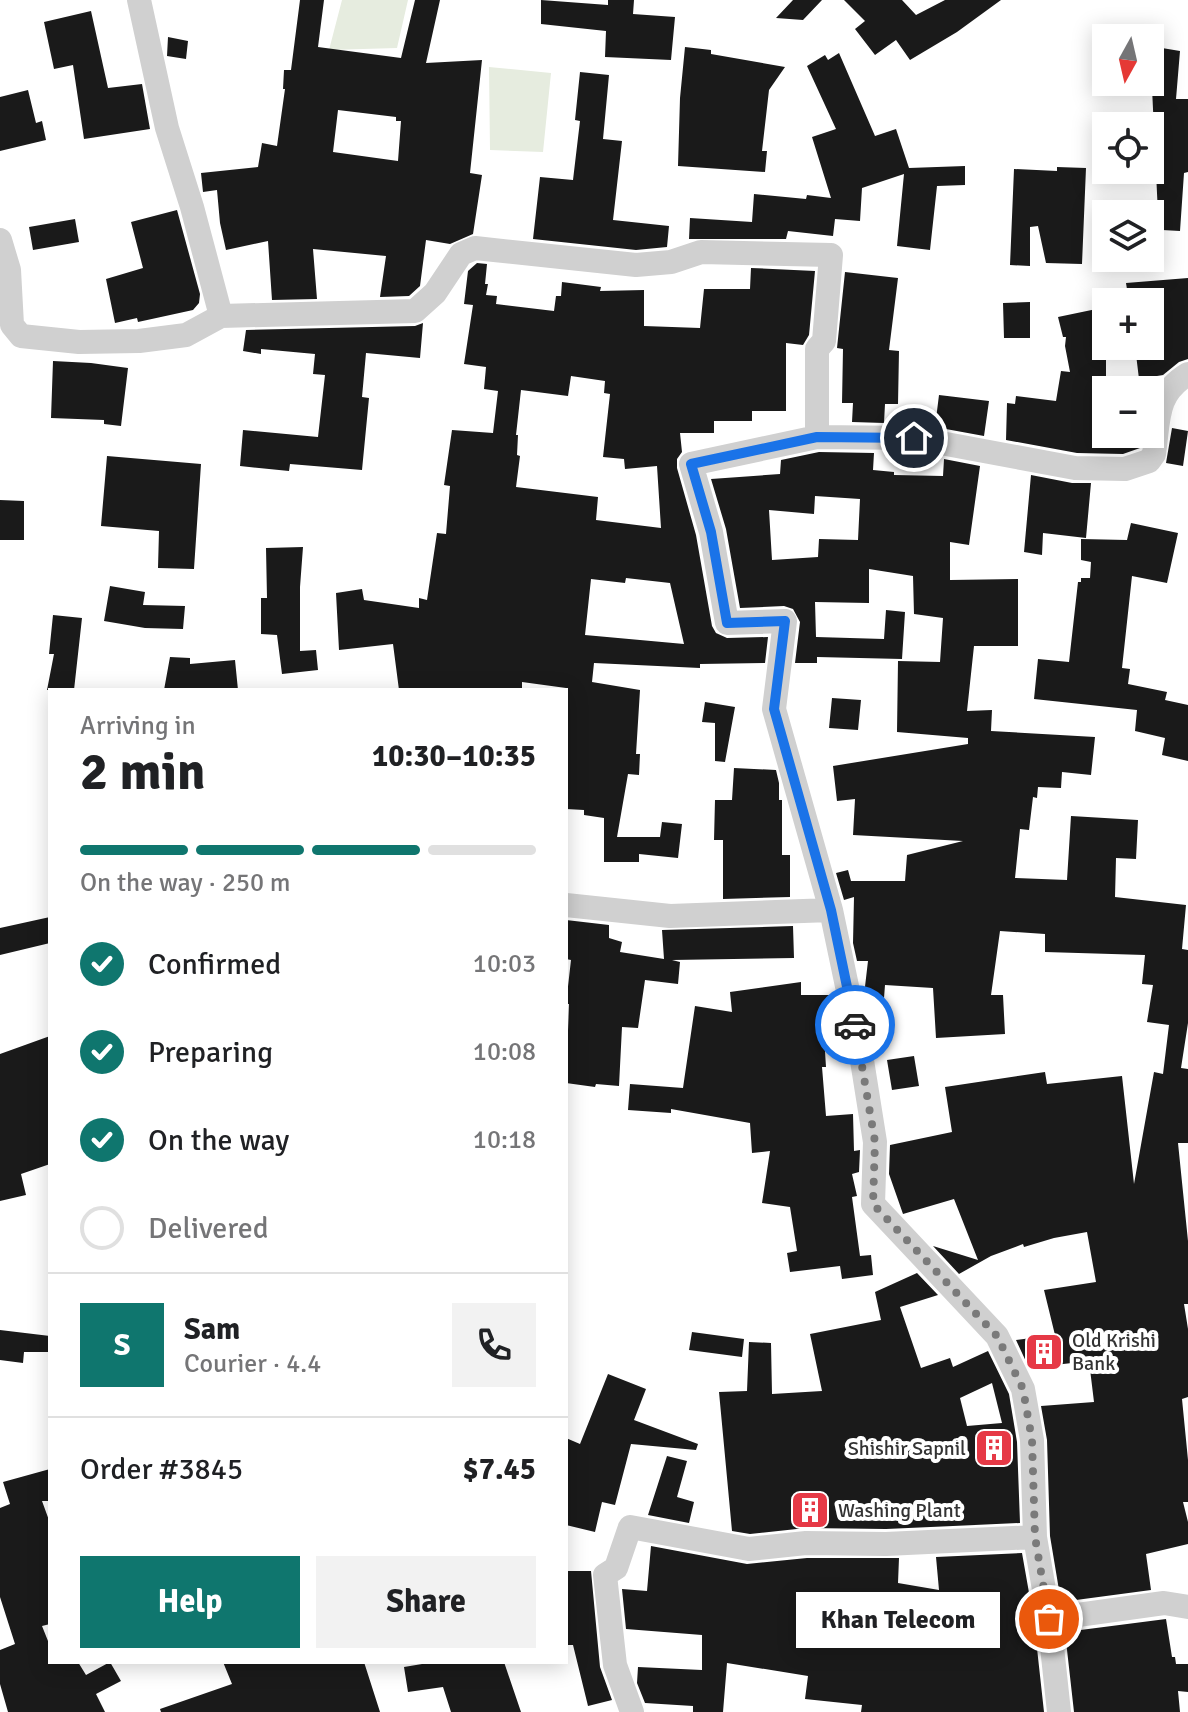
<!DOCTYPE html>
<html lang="en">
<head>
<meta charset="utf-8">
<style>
  :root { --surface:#fff; --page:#f2f2f2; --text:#202124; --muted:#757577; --line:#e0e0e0; --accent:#0f766e }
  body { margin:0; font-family:Signika,sans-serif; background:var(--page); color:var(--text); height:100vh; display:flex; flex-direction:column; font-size:30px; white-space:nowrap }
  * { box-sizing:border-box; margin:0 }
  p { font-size:26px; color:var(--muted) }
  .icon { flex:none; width:44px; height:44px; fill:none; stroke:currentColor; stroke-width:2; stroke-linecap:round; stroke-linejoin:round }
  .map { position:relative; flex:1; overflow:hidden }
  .drawer { position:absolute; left:48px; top:688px; width:520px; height:976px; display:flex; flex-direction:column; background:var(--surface); border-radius:0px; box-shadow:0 4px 20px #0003 }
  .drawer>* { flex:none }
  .needle { width:52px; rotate:188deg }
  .controls { position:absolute; left:1092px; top:24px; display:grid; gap:16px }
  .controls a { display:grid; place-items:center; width:72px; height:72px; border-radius:0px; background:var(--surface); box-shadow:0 4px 20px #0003; font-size:40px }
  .pin { position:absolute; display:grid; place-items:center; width:68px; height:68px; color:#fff; margin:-34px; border:4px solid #fff; border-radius:50%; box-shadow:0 2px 8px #0007 }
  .courier { position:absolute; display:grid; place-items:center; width:80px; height:80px; margin:-40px; border:6px solid #1a73e8; border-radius:50%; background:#fff; color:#222; box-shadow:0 2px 10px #0007 }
  .bubble { position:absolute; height:56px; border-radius:0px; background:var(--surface); box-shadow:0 4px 20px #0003; font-size:26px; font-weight:700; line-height:56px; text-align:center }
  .head em { font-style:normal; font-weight:700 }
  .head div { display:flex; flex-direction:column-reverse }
  .head { display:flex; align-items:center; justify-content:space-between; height:136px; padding:0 32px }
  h1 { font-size:52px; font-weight:700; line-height:60px }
  .bar { display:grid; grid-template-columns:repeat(4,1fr); gap:12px 8px; align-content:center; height:96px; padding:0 32px }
  .bar i { height:10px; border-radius:6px; background:var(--line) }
  .bar .on { background:var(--accent) }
  .bar p { grid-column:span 4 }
  .line { display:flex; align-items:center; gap:20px; padding:0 32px; border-top:2px solid var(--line) }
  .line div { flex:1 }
  .round { display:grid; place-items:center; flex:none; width:84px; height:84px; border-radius:0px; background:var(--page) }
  ol { padding:0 32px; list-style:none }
  li { display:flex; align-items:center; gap:24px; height:88px }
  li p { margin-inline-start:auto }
  li .icon { padding:8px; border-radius:50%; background:var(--accent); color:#fff; stroke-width:4 }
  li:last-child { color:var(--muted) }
  li i { width:44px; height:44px; border:4px solid var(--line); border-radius:50% }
  .button { display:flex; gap:16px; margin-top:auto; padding:16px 32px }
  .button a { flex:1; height:92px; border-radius:0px; background:var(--accent); color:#fff; font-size:32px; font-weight:700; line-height:92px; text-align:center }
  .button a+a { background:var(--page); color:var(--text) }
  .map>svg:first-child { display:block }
</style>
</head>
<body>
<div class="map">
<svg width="1188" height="1712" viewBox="0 0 1188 1712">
  <rect width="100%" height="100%" fill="#fff"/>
  <path fill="#e6ecdf" d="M 342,0 L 408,0 L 397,48 L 329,50 Z
    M 489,67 L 551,73 L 543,152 L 490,150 Z"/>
  <path fill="#1a1a1a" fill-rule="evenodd" d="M 300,0 L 324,0 L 318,47 L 401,58 L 415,0 L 440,0 L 426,63 L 482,60 L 470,173 L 482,175 L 473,234 L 450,244 L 426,240 L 420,286 L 409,296 L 380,297 L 386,256 L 313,249 L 317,299 L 272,300 L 268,241 L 226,250 L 220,223 L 217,190 L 203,192 L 201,173 L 258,167 L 262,143 L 277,146 L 285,89 L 283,89 L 284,70 L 291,70 ZM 338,110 L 396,117 L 396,121 L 401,121 L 398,161 L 333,152 Z
    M 541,0 L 608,5 L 608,0 L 634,0 L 633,14 L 675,17 L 671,60 L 605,57 L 606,31 L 541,24 Z
    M 793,0 L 822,0 L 803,20 L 776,18 Z
    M 844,0 L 902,0 L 916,15 L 945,0 L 1001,0 L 957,32 L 910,60 L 896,40 L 875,55 L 855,29 L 865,21 Z
    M 91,11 L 108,88 L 142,84 L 150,129 L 84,139 L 73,65 L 54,69 L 44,22 Z
    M 168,37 L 188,41 L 186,59 L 167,56 Z
    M 1150,46 L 1180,51 L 1176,99 L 1188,99 L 1188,172 L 1184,173 L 1180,231 L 1162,230 L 1164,214 L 1158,214 Z
    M 685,47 L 711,50 L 711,54 L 785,67 L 769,90 L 762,151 L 767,151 L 765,172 L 678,166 L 680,98 Z
    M 839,53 L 875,136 L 896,129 L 909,168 L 965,166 L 965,185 L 937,186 L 930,250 L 897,246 L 904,174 L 862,188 L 860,221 L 835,219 L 833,236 L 788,231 L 786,239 L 689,239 L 690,218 L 752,222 L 754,194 L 806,199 L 807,195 L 831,198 L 812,137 L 836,129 L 807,66 L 825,55 L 828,60 Z
    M 580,72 L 609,75 L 603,139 L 622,141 L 613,220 L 669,226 L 667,247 L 636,250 L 533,239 L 540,177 L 573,180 L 580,121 L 575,120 Z
    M 28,90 L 36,123 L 42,121 L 46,140 L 0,151 L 0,97 Z
    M 1057,167 L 1086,168 L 1082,264 L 1046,263 L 1038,226 L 1030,227 L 1030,266 L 1010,265 L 1014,169 L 1057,171 Z
    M 177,210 L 200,294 L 199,303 L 193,310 L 138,322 L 137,318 L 115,323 L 106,279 L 143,268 L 131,222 Z
    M 75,219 L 79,242 L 33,250 L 29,227 Z
    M 477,263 L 487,264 L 485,284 L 488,284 L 486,295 L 497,296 L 496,304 L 554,311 L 556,296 L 561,296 L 562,282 L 601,287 L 600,291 L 644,290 L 644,326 L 700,328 L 704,289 L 750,289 L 751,268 L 815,271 L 809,335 L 803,345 L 786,343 L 786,411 L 752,411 L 752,421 L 714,421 L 714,433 L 680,433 L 682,452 L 677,459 L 677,468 L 696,535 L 712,626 L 716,633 L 727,638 L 768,637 L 765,663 L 700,664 L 700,668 L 594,663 L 592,682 L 640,690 L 636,754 L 640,754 L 639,775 L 628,774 L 617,837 L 660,837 L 662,822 L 682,824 L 678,858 L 639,854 L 639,862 L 604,862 L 604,818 L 584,815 L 584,810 L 566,809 L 566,688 L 522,682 L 522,690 L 399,690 L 393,644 L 339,650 L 336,593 L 362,589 L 364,600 L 419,608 L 419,598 L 427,600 L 437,533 L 446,534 L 450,486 L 444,485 L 452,430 L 493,433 L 498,391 L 484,389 L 486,367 L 464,364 L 473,305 L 464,304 L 468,271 ZM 571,376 L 605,381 L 604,393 L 610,394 L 603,457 L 624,459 L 625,469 L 657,466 L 661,528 L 596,520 L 598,497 L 516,487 L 520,456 L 517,455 L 518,435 L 516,435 L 521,390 L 568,396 ZM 626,578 L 670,583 L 684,644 L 585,635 L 591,579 L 625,583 Z
    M 845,272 L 898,278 L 889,350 L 899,351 L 898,404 L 885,404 L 884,423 L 852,422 L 853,403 L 842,403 L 843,349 L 837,348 Z
    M 1188,278 L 1188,359 L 1179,362 L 1163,375 L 1139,379 L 1135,346 L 1150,346 L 1150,302 L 1129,302 L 1126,283 Z
    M 1030,302 L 1030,338 L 1004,338 L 1003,303 Z
    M 1106,307 L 1106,434 L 1141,434 L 1140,448 L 1123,454 L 1077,453 L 1006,440 L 1007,403 L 1015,404 L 1016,396 L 1056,401 L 1061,371 L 1070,372 L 1065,346 L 1066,337 L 1063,337 L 1058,317 Z
    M 423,323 L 420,358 L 366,353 L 362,397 L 369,398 L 362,470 L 290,464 L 289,471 L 240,466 L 243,430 L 318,437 L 325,375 L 313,374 L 315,354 L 261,349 L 261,354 L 243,351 L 246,330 L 415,326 Z
    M 53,361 L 91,363 L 128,368 L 121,426 L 104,424 L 104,420 L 51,418 Z
    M 939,395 L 989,401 L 984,436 L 935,427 Z
    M 1172,428 L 1188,431 L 1183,466 L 1166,463 Z
    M 819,452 L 874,453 L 873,470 L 894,472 L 894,475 L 943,476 L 944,459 L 980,466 L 969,545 L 950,542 L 950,580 L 1018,579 L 1018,646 L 974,646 L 967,711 L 992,710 L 991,731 L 1095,737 L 1091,775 L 1062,772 L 1061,788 L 1038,787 L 1037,798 L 1033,797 L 1029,830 L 1020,829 L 1015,878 L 1067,880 L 1071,816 L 1138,820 L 1136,859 L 1116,858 L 1115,897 L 1186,905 L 1182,949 L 1188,950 L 1188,1023 L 1181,1068 L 1188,1069 L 1188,1143 L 1178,1143 L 1188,1241 L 1188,1304 L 1184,1304 L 1188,1329 L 1188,1397 L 1182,1399 L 1188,1460 L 1188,1502 L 1183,1502 L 1188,1522 L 1188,1544 L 1146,1554 L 1151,1590 L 1061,1602 L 1050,1536 L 1047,1440 L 1041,1406 L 1094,1402 L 1089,1361 L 1029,1368 L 1016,1340 L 1055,1335 L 1044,1290 L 1096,1282 L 1087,1232 L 1054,1238 L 1024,1247 L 1023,1244 L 991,1256 L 959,1274 L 933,1246 L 978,1260 L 954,1199 L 903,1214 L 889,1174 L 890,1145 L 952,1132 L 945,1087 L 1045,1072 L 1047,1084 L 1122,1076 L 1134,1184 L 1154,1072 L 1163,1074 L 1169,1025 L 1147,1022 L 1153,985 L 1142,984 L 1145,955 L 1045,952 L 1045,934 L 1000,931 L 991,995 L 1003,995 L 1005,1034 L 936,1038 L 933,988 L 885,985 L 884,998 L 864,995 L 868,961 L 857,961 L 853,943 L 854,897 L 844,900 L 836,873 L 848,870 L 851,881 L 905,881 L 907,855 L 963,841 L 853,835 L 855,799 L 837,801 L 833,766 L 968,744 L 968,738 L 897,732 L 898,661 L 940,662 L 943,618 L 914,614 L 913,576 L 869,569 L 869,603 L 815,602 L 816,637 L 884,639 L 886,610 L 905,612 L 902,659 L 817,657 L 817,663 L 795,663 L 800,622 L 793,609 L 784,606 L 740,608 L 726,529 L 711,479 L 780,474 L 781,460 ZM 815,496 L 860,499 L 858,540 L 819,539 L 818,557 L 772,560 L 769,510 L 814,514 Z
    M 107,456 L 201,464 L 194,569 L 158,568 L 159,531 L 101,526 Z
    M 1031,475 L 1072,483 L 1091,483 L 1086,538 L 1043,533 L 1042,555 L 1024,552 Z
    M 0,500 L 24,501 L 24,540 L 0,540 Z
    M 1131,523 L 1178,533 L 1167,583 L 1132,576 L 1122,668 L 1130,669 L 1128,684 L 1167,692 L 1165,700 L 1188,705 L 1188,761 L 1162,755 L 1165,738 L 1135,731 L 1137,710 L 1034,699 L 1038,659 L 1069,662 L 1078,582 L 1081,582 L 1081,578 L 1090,578 L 1091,562 L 1081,560 L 1081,539 L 1127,540 Z
    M 303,547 L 300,587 L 300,651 L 316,650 L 318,670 L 282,674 L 277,635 L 261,634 L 261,598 L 267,598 L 266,548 Z
    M 110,586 L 145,592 L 143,605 L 185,606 L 183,629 L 145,628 L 104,621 Z
    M 53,615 L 82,618 L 74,690 L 47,690 L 54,654 L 49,654 Z
    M 170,657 L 190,658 L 190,664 L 235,660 L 238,690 L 164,690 Z
    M 832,698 L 861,700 L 858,730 L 829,728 Z
    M 705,702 L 735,707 L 725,762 L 715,761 L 715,723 L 702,722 Z
    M 734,768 L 776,770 L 779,783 L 779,800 L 782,800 L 782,855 L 790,855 L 790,897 L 723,899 L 723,840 L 714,840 L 715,800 L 732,800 Z
    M 50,917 L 50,943 L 0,955 L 0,928 Z
    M 566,920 L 609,925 L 609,938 L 622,942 L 620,952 L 664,959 L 662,930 L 793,926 L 794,958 L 672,960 L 680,962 L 678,984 L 645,980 L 638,1028 L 622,1027 L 619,1086 L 596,1084 L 595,1087 L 566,1083 L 569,1004 L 566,1004 L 571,960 L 566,959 Z
    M 801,982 L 801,995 L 834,995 L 839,1019 L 823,1020 L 826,1067 L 822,1067 L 826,1116 L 853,1114 L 854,1151 L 860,1150 L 859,1172 L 852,1174 L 857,1196 L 852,1197 L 860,1256 L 871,1255 L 873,1275 L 842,1279 L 840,1266 L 790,1272 L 787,1253 L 797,1251 L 790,1207 L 762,1203 L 770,1151 L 752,1153 L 750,1123 L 671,1109 L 671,1113 L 628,1110 L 630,1084 L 683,1088 L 695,1006 L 732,1012 L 730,992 Z
    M 50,1036 L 50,1164 L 21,1174 L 26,1195 L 0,1201 L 0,1054 Z
    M 914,1056 L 919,1086 L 892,1090 L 887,1060 Z
    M 917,1273 L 938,1295 L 900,1307 L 921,1368 L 950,1358 L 953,1367 L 988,1351 L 1009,1394 L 1017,1442 L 1020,1523 L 886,1529 L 806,1528 L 750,1534 L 732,1531 L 719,1392 L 747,1391 L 749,1342 L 771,1343 L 772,1394 L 822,1391 L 810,1334 L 881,1320 L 875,1292 ZM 992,1383 L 1002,1423 L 967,1426 L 960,1398 Z
    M 0,1330 L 50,1336 L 50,1352 L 24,1352 L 23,1363 L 0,1360 Z
    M 692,1332 L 744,1339 L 742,1357 L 689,1350 Z
    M 608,1374 L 646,1389 L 634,1420 L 698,1444 L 696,1450 L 631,1444 L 615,1505 L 602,1502 L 595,1532 L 566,1525 L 566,1438 L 580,1444 Z
    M 667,1456 L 687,1461 L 677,1497 L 694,1502 L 689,1523 L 648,1515 Z
    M 50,1469 L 50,1501 L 42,1501 L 50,1523 L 50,1624 L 42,1626 L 50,1646 L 50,1662 L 78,1662 L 86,1675 L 110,1662 L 121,1681 L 96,1694 L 105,1712 L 8,1712 L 0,1684 L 0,1650 L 15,1644 L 0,1597 L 0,1508 L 10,1504 L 3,1482 Z
    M 651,1546 L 747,1564 L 807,1558 L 899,1558 L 898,1583 L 939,1590 L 936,1557 L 1022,1553 L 1034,1621 L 1044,1712 L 861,1712 L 862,1705 L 805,1699 L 808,1676 L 727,1663 L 723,1712 L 693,1712 L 693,1706 L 645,1703 L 637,1683 L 638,1667 L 702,1670 L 702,1635 L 626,1629 L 622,1589 L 647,1591 Z
    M 566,1571 L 591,1571 L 600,1667 L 612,1700 L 588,1706 L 573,1645 L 566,1645 Z
    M 1166,1619 L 1172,1657 L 1175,1657 L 1176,1664 L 1188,1664 L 1188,1692 L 1178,1691 L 1180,1712 L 1074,1712 L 1065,1632 Z
    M 223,1662 L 364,1662 L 380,1712 L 161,1712 L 160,1709 L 232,1684 Z
    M 434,1662 L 504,1662 L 521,1712 L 451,1712 L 443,1687 L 408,1692 L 404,1667 Z"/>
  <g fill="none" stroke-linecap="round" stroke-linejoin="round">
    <path stroke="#d0d0d0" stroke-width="24" d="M 139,0 L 167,128 L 192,207 L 221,316 L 415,311 L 435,293 L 461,254 L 475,248 L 636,265 L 671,262 L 701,252 L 831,255 L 824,341 L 817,349 L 817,437
      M 0,240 L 9,270 L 12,325 L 21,336 L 79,342 L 139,341 L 186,335 L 221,316
      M 566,905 L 670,916 L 831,910
      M 1049,1619 L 1164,1603 L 1188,1607
      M 632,1712 L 615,1665 L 605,1575 L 616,1568 L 630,1527 L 749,1549 L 806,1543 L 886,1544 L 1035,1537
      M 1059,1712 L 1049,1619 L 1035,1537 L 1032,1440 L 1023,1389 L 997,1336 L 873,1204 L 875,1142 L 860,1048 L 831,910 L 774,709 L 785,621 L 727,623 L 711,532 L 691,464 L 817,437 L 914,438 L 1075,468 L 1125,469 L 1149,461 L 1154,454 C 1159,419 1155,394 1188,374"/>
  </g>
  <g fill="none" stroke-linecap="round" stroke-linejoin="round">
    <path stroke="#7a7a7a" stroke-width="8" stroke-dasharray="0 14.4" d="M 855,1025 L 875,1142 L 873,1204 L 997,1336 L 1023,1389 L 1032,1440 L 1035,1537 L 1049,1619"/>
    <path stroke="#1a73e8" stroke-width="10" d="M 855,1025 L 831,910 L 774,709 L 785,621 L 727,623 L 711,532 L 691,464 L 817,437 L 914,438"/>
  </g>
  <defs>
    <symbol id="building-square" viewBox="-11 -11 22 22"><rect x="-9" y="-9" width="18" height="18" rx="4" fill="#e63946" stroke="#fff"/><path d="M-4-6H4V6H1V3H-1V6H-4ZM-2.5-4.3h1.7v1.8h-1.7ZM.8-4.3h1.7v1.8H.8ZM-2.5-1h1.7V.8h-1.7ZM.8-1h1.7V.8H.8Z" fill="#fff"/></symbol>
  </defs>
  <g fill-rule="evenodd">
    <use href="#building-square" x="1022" y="1330" width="44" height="44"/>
    <use href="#building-square" x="972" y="1426" width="44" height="44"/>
    <use href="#building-square" x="788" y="1488" width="44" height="44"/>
  </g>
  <g text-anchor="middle" stroke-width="8" stroke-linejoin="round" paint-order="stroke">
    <g font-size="20" fill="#333" stroke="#fff" text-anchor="start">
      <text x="1072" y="1347">Old Krishi<tspan x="1072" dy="23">Bank</tspan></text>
      <text x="966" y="1455" text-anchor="end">Shishir Sapnil</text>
      <text x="838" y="1517">Washing Plant</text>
    </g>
  </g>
</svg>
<div class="controls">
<a><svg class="needle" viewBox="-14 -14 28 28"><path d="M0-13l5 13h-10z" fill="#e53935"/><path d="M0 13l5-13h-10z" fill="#757577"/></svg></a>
<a><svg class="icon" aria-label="locate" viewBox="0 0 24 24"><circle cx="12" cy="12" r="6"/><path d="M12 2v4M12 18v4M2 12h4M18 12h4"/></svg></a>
<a><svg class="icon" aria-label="layers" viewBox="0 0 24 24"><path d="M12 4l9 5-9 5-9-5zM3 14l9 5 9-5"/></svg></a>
<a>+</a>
<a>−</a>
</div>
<div class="pin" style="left:1049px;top:1619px;background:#ea580c"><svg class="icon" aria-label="bag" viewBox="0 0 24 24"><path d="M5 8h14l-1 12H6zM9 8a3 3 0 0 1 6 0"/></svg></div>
<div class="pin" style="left:914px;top:438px;background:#1f2937"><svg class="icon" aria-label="home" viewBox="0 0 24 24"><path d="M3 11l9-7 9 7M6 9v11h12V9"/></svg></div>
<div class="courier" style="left:855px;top:1025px"><svg class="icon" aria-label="car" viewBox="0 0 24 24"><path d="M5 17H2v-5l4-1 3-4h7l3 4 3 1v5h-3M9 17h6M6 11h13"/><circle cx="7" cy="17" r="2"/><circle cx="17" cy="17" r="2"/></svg></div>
<div class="bubble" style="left:796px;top:1592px;width:204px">Khan Telecom</div>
<section class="drawer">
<div class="head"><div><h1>2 min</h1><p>Arriving in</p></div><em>10:30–10:35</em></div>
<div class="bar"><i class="on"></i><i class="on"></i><i class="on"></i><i></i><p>On the way · 250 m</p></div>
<ol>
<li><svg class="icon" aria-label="check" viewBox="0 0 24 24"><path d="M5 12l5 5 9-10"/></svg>Confirmed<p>10:03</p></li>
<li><svg class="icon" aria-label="check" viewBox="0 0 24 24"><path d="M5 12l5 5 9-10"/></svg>Preparing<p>10:08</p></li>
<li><svg class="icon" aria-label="check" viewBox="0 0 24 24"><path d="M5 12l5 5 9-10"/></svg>On the way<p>10:18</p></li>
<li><i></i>Delivered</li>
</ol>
<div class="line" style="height:144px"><b class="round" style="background:var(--accent);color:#fff">S</b><div><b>Sam</b><p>Courier · 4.4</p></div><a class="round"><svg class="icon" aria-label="phone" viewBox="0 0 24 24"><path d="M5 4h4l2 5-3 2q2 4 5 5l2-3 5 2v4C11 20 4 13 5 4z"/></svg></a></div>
<div class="line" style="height:104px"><div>Order #3845</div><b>$7.45</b></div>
<div class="button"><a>Help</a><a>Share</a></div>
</section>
</div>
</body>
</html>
